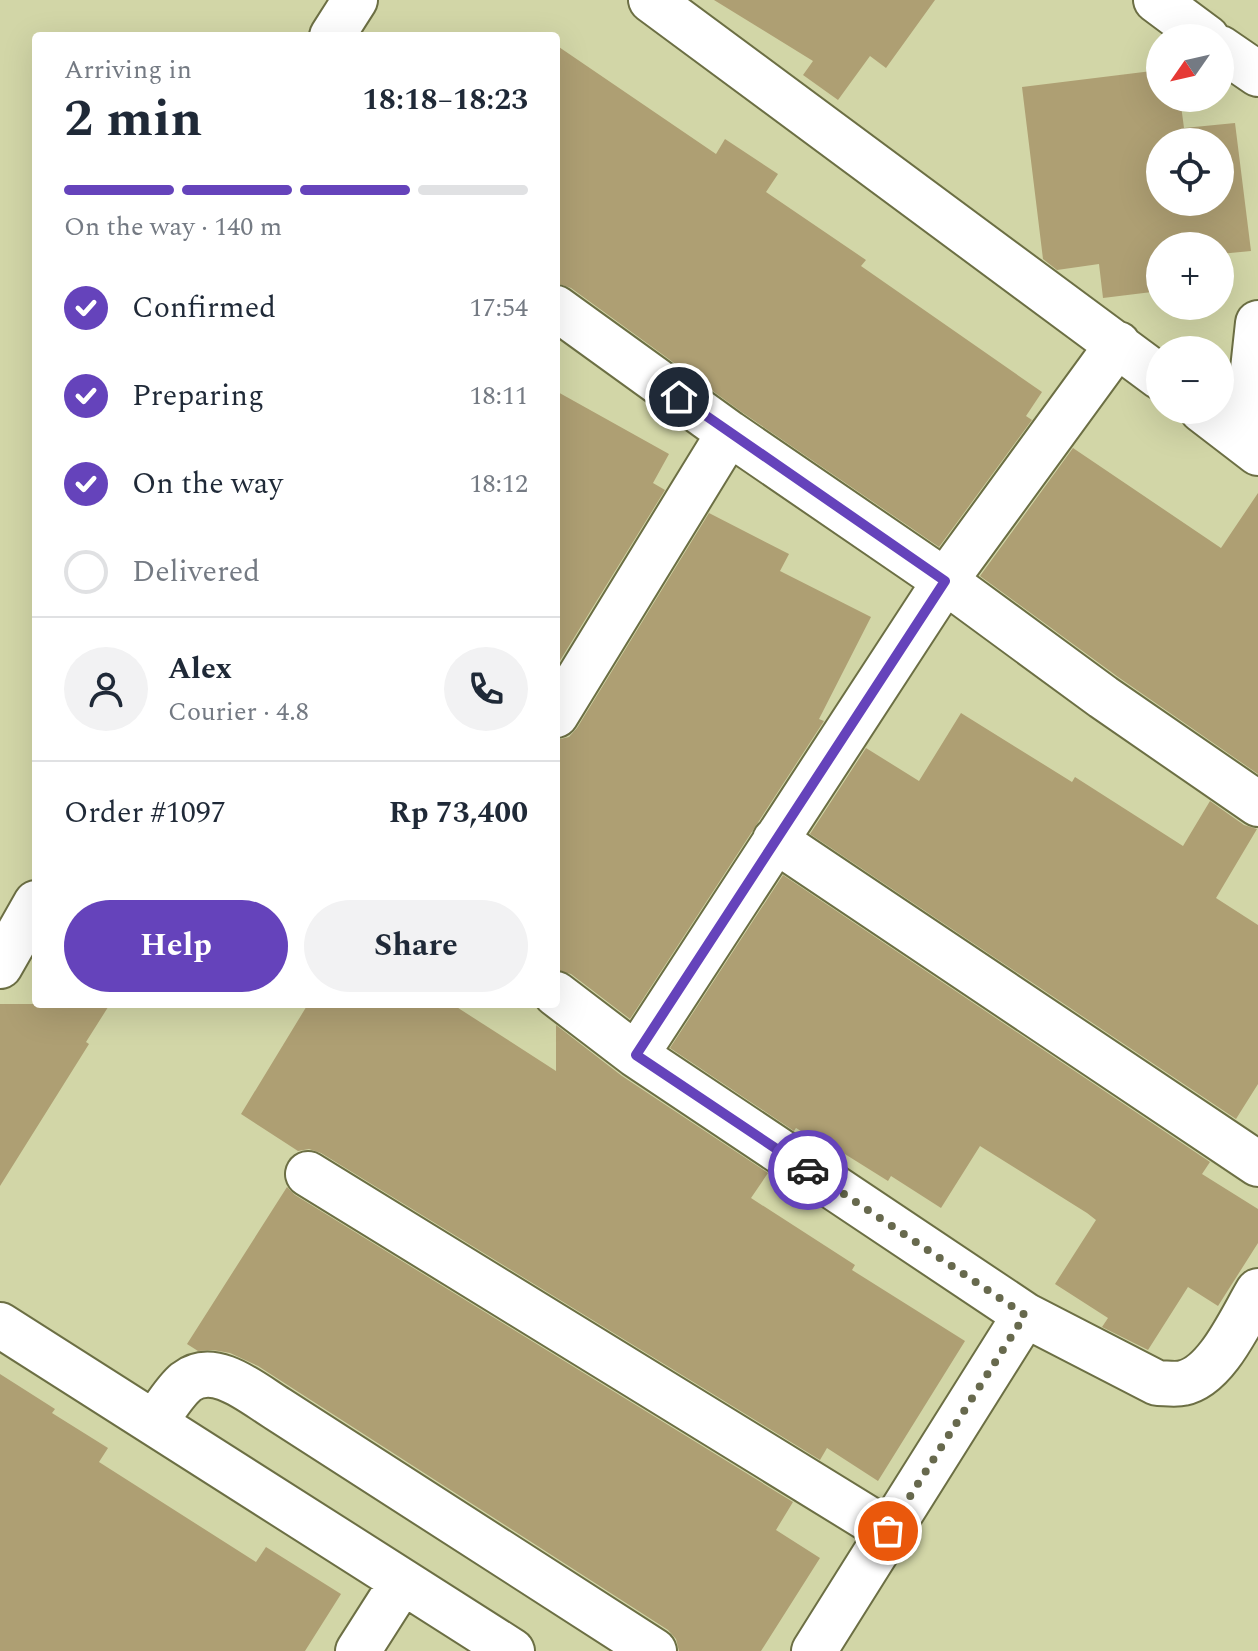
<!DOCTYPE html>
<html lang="en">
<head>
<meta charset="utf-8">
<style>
  :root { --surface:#fff; --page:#f2f2f3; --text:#1f2937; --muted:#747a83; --line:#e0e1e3; --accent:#6543bb }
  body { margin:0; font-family:Spectral,serif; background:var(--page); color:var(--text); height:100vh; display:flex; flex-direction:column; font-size:30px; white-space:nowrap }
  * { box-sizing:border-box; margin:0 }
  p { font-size:26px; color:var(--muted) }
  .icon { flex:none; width:44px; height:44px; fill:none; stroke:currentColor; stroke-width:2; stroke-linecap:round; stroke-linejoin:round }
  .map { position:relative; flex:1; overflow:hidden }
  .panel { position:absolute; left:32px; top:32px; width:528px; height:976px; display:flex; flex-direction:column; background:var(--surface); border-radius:8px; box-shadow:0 8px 32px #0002 }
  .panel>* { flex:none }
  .needle { width:52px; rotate:236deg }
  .controls { position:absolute; left:1146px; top:24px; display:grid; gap:16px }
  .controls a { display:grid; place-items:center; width:88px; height:88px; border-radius:50%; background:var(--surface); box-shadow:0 8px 32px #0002; font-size:40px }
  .pin { position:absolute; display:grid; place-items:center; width:68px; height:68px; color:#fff; margin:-34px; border:4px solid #fff; border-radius:50%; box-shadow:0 2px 8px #0007 }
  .courier { position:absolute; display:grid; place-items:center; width:80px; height:80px; margin:-40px; border:6px solid #6543bb; border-radius:50%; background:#fff; color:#222; box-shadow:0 2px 10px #0007 }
  .headline em { font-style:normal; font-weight:700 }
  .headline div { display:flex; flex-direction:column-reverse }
  .headline { display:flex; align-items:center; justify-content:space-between; height:136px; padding:0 32px }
  h1 { font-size:52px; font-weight:700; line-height:60px }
  .bar { display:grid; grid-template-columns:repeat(4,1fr); gap:12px 8px; align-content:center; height:96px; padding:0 32px }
  .bar i { height:10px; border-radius:6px; background:var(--line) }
  .bar .on { background:var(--accent) }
  .bar p { grid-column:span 4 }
  .line { display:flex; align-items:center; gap:20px; padding:0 32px; border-top:2px solid var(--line) }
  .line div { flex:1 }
  .round { display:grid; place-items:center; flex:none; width:84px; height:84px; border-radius:42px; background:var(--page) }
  ol { padding:0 32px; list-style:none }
  li { display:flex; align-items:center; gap:24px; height:88px }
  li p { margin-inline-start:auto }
  li .icon { padding:8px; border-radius:50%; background:var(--accent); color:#fff; stroke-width:4 }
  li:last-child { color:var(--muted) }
  li i { width:44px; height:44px; border:4px solid var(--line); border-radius:50% }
  .primary-button { display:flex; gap:16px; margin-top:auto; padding:16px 32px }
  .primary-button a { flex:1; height:92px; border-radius:48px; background:var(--accent); color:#fff; font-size:32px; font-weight:700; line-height:92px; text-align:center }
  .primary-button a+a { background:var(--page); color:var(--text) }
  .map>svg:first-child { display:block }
</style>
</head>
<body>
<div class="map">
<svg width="1258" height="1651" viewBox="0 0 1258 1651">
  <rect width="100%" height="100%" fill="#d2d6a7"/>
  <path fill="#ae9f73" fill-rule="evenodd" d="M 714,0 L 935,0 L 886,68 L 870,56 L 838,100 L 803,75 L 813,61 Z
    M 556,45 L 716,154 L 725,139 L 778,174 L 766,192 L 866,260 L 861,266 L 1042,392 L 1026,416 L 1032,420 L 939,547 L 743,413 L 571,288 L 556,283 Z
    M 1160,70 L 1160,98 L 1180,98 L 1184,128 L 1235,123 L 1251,251 L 1220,254 L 1220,246 L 1160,246 L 1160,291 L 1103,298 L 1099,264 L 1057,270 L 1043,259 L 1022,87 ZM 1160,142 L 1220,142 L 1220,202 L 1160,202 Z
    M 556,391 L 669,454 L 653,483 L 665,490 L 556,667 Z
    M 1073,448 L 1221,548 L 1258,493 L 1258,774 L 1118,677 L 980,576 Z
    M 709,513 L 789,554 L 780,571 L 871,617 L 819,719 L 824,721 L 630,1019 L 571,974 L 556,970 L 556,740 L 569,737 L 577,728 Z
    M 961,713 L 1072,782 L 1075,777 L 1183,846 L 1210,801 L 1244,825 L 1257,829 L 1216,898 L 1258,925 L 1258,1084 L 1236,1119 L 810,834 L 866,748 L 919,781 Z
    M 783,875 L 1210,1162 L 1202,1174 L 1258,1209 L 1258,1243 L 1218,1306 L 1188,1287 L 1148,1350 L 1102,1327 L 1108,1318 L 1055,1284 L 1096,1220 L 1087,1213 L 980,1146 L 941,1208 L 891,1176 L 888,1181 L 832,1146 L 831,1149 L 796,1128 L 794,1131 L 670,1048 Z
    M 0,1004 L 110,1004 L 86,1042 L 89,1044 L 0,1186 Z
    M 308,1004 L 452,1004 L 556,1071 L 556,1025 L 622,1076 L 768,1173 L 751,1198 L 855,1265 L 852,1270 L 965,1341 L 878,1481 L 827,1448 L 820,1460 L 321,1153 L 309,1149 L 298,1151 L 241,1114 Z
    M 287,1187 L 295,1195 L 793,1502 L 776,1530 L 820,1558 L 761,1651 L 679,1651 L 676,1639 L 668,1630 L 258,1366 L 230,1353 L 213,1350 L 198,1351 L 187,1344 Z
    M 0,1374 L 55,1409 L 52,1413 L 108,1448 L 99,1462 L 256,1562 L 266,1547 L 341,1594 L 305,1651 L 0,1651 Z"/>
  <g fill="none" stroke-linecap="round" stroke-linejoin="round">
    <defs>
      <path id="minor" d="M 651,0 L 1160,377
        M 1156,0 L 1207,38
        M 332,36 L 355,0
        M 1220,48 L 1258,74
        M 556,308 L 729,433 L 945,581 L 1103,697 L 1258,804
        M 1118,344 L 945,581 L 636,1055 L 1025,1315 L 1157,1383 C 1165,1383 1175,1385 1183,1383 C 1217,1376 1241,1319 1258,1291
        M 1202,410 L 1258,453
        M 1245,443 L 1258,323
        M 556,715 L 729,433
        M 775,840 L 1258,1164
        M 0,966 L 36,903
        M 556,994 L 636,1055
        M 308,1174 L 888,1531
        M 0,1325 L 512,1651
        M 154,1423 C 164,1410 174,1392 186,1382 C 215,1360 252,1393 278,1409 L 654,1651
        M 358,1651 L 402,1582
        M 814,1651 L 1025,1315"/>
    </defs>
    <use href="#minor" stroke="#6c6f44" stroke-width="48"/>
    <use href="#minor" stroke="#fff" stroke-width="44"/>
  </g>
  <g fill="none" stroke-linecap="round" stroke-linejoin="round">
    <path stroke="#67694d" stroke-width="8" stroke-dasharray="0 14.4" d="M 808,1170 L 1025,1315 L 888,1531"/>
    <path stroke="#6543bb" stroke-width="10" d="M 679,397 L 945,581 L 636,1055 L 808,1170"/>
  </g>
</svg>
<div class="controls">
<a><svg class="needle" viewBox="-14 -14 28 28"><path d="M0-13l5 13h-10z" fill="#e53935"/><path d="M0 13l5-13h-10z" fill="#747a83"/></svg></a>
<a><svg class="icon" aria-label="locate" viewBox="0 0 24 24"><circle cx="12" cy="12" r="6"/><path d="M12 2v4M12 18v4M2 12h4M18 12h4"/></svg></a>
<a>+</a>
<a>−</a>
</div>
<div class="pin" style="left:888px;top:1531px;background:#ea580c"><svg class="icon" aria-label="bag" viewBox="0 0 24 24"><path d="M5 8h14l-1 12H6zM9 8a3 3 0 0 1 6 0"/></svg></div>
<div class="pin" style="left:679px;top:397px;background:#1f2937"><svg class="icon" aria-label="home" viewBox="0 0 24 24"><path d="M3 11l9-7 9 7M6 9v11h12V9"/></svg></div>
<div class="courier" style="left:808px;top:1170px"><svg class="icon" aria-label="car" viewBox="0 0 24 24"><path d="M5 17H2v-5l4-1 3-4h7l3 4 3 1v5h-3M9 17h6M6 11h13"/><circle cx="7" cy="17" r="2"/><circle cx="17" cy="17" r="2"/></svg></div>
<section class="panel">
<div class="headline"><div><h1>2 min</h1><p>Arriving in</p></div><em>18:18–18:23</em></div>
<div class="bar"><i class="on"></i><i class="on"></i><i class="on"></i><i></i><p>On the way · 140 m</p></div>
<ol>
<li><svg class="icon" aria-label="check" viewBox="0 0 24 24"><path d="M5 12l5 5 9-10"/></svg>Confirmed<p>17:54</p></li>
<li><svg class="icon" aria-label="check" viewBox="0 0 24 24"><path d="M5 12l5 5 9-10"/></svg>Preparing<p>18:11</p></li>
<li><svg class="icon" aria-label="check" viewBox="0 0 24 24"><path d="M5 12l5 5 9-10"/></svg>On the way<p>18:12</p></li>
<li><i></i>Delivered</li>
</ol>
<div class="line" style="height:144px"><a class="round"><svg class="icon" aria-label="person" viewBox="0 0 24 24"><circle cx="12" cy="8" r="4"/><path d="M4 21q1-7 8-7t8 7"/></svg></a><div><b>Alex</b><p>Courier · 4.8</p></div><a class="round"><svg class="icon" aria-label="phone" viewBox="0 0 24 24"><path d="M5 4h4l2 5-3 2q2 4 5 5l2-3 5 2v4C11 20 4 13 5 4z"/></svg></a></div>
<div class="line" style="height:104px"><div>Order #1097</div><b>Rp 73,400</b></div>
<div class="primary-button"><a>Help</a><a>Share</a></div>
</section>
</div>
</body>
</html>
